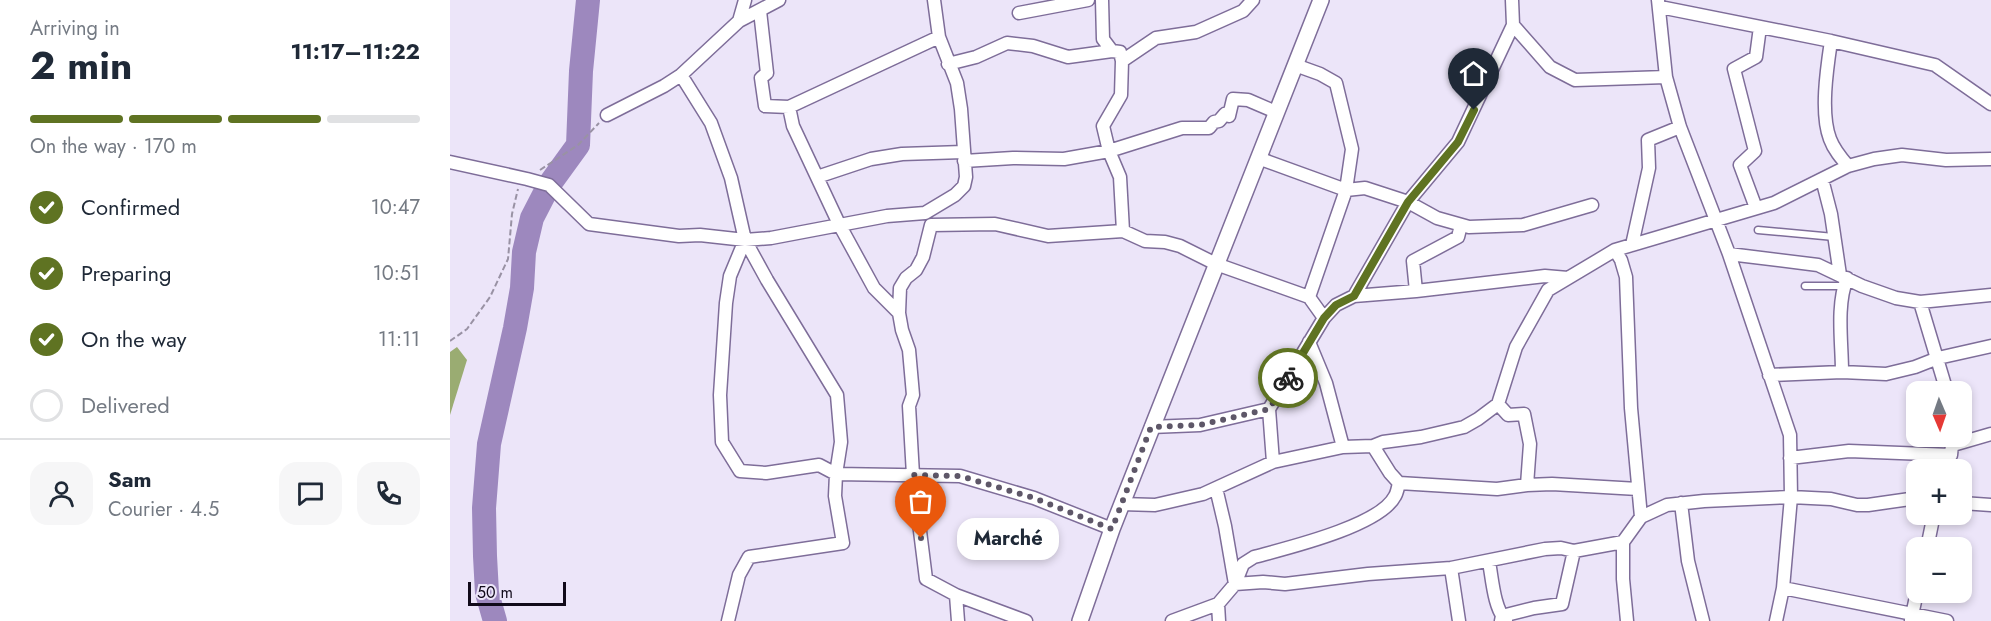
<!DOCTYPE html>
<html lang="en">
<head>
<meta charset="utf-8">
<style>
  :root { --surface:#fff; --page:#f6f6f7; --text:#1f2937; --muted:#747a83; --line:#e0e1e3; --accent:#5f7322 }
  body { margin:0; font-family:Jost,sans-serif; background:var(--page); color:var(--text); height:100vh; display:flex; flex-direction:column; font-size:22px; white-space:nowrap }
  * { box-sizing:border-box; margin:0 }
  p { font-size:20px; color:var(--muted) }
  .icon { flex:none; width:33px; height:33px; fill:none; stroke:currentColor; stroke-width:2; stroke-linecap:round; stroke-linejoin:round }
  .map { position:relative; flex:1; overflow:hidden }
  .sheet { display:flex; flex-direction:column; background:var(--surface); width:450px }
  .sheet>* { flex:none }
  .needle { width:39px; rotate:178deg }
  .fabs { position:absolute; left:1456px; top:381px; display:grid; gap:12px }
  .fabs a { display:grid; place-items:center; width:66px; height:66px; border-radius:12px; background:var(--surface); box-shadow:0 3px 9px #0003; font-size:30px }
  .scale { position:absolute; left:18px; bottom:15px; width:98px; box-sizing:border-box; padding-left:6px; border:3px solid #110a1a; border-top:0; font-size:16px; line-height:21px; white-space:nowrap; color:#110a1a; -webkit-text-stroke:4px #ece5f9; paint-order:stroke }
  .pin { position:absolute; display:grid; place-items:center; width:51px; height:51px; color:#fff; margin:-62px -26px; border-radius:50% 50% 50% 0; rotate:-45deg; box-shadow:0 0 6px #0007 }
  .pin .icon { rotate:45deg }
  .courier { position:absolute; display:grid; place-items:center; width:60px; height:60px; margin:-30px; border:4px solid #5f7322; border-radius:50%; background:#fff; color:#222; box-shadow:0 2px 8px #0007 }
  .bubble { position:absolute; height:42px; border-radius:18px; background:var(--surface); box-shadow:0 3px 9px #0003; font-size:20px; font-weight:700; line-height:42px; text-align:center }
  .summary em { font-style:normal; font-weight:700 }
  .summary div { display:flex; flex-direction:column-reverse }
  .summary { display:flex; align-items:center; justify-content:space-between; height:102px; padding:0 30px }
  h1 { font-size:39px; font-weight:700; line-height:45px }
  .bar { display:grid; grid-template-columns:repeat(4,1fr); gap:9px 6px; align-content:center; height:72px; padding:0 30px }
  .bar i { height:8px; border-radius:4px; background:var(--line) }
  .bar .current { background:var(--accent) }
  .bar p { grid-column:span 4 }
  .line { display:flex; align-items:center; gap:15px; padding:0 30px; border-top:2px solid var(--line) }
  .line div { flex:1 }
  .round { display:grid; place-items:center; flex:none; width:63px; height:63px; border-radius:18px; background:var(--page) }
  ol { padding:0 30px; list-style:none }
  li { display:flex; align-items:center; gap:18px; height:66px }
  li p { margin-inline-start:auto }
  li .icon { padding:6px; border-radius:50%; background:var(--accent); color:#fff; stroke-width:4 }
  li:last-child { color:var(--muted) }
  li i { width:33px; height:33px; border:3px solid var(--line); border-radius:50% }
  main { display:flex; flex:1; min-height:0 }
  .map>svg:first-child { display:block }
</style>
</head>
<body>
<main>
<section class="sheet">
<div class="summary"><div><h1>2 min</h1><p>Arriving in</p></div><em>11:17–11:22</em></div>
<div class="bar"><i class="current"></i><i class="current"></i><i class="current"></i><i></i><p>On the way · 170 m</p></div>
<ol>
<li><svg class="icon" aria-label="check" viewBox="0 0 24 24"><path d="M5 12l5 5 9-10"/></svg>Confirmed<p>10:47</p></li>
<li><svg class="icon" aria-label="check" viewBox="0 0 24 24"><path d="M5 12l5 5 9-10"/></svg>Preparing<p>10:51</p></li>
<li><svg class="icon" aria-label="check" viewBox="0 0 24 24"><path d="M5 12l5 5 9-10"/></svg>On the way<p>11:11</p></li>
<li><i></i>Delivered</li>
</ol>
<div class="line" style="height:108px"><a class="round"><svg class="icon" aria-label="person" viewBox="0 0 24 24"><circle cx="12" cy="8" r="4"/><path d="M4 21q1-7 8-7t8 7"/></svg></a><div><b>Sam</b><p>Courier · 4.5</p></div><a class="round"><svg class="icon" aria-label="chat" viewBox="0 0 24 24"><path d="M4 5h16v11H9l-5 4z"/></svg></a><a class="round"><svg class="icon" aria-label="phone" viewBox="0 0 24 24"><path d="M5 4h4l2 5-3 2q2 4 5 5l2-3 5 2v4C11 20 4 13 5 4z"/></svg></a></div>
</section>
<div class="map">
<svg width="1541" height="621" viewBox="0 0 1541 621">
  <rect width="100%" height="100%" fill="#ece5f9"/>
  <path fill="#9aac72" d="M 7,347 L 17,360 L 0,415 L 0,352 Z"/>
  <g fill="none" stroke-linecap="round" stroke-linejoin="round">
    <path stroke="#9d88be" stroke-width="24" d="M 45,621 L 37,593 L 35,556 L 34,508 L 39,444 L 65,328 L 72,288 L 74,252 L 82,218 L 99,185 L 128,145 L 131,71 L 138,0"/>
    <defs>
      <path id="service" d="M 1308,230 L 1384,237
        M 1355,286 L 1393,286"/>
      <path id="minor" d="M 652,0 L 653,39 L 662,51 L 670,52 L 672,61 L 671,95 L 653,126 L 659,151 L 670,177 L 673,231
        M 1062,0 L 1063,25 L 1100,67 L 1125,80 L 1216,77
        M 1208,0 L 1216,77 L 1230,127 L 1279,254 L 1340,435 L 1341,497 L 1333,588 L 1326,621
        M 1210,7 L 1381,41 L 1485,65 L 1541,104
        M 310,11 L 317,73 L 311,78 L 315,106 L 339,107 L 343,126 L 389,224 L 424,288 L 449,313
        M 569,13 L 638,0
        M 289,21 L 295,0
        M 1381,41 C 1377,68 1370,113 1380,139 C 1384,150 1391,158 1398,166
        M 672,61 L 706,38 L 746,32 L 793,11 L 803,0
        M 498,64 L 526,57 L 557,43 L 583,46 L 618,57 L 662,51
        M 845,65 L 870,74 L 886,83 L 902,149 L 896,190 L 859,297 L 874,318
        M 231,75 L 261,123 L 281,178 L 295,240 L 317,280 L 387,395 L 391,442 L 386,474 L 385,496 L 393,543 L 299,557 L 289,575 L 278,621
        M 339,107 L 489,37
        M 157,115 L 214,86 L 231,75 L 289,21 L 329,0
        M 808,158 L 896,190 L 915,188 L 958,202 L 987,218 L 1019,227 L 1073,225 L 1142,205
        M 514,161 L 563,158 L 614,159 L 659,151 L 732,128 L 759,128 L 764,122 L 769,121 L 775,114 L 779,116 L 783,99 L 798,100 L 826,112
        M 0,162 L 77,179 L 99,185 L 139,224 L 229,236 L 250,235 L 295,240 L 321,238 L 437,216 L 475,213 L 505,195 L 514,186 L 516,177 L 511,109 L 507,83 L 489,37 L 484,0
        M 367,177 L 421,159 L 452,154 L 513,152
        M 1372,179 L 1381,214 L 1390,275
        M 1306,208 L 1290,165 L 1305,151 L 1284,69 L 1306,57 L 1310,27
        M 481,225 L 473,257 L 466,270 L 456,278 L 450,288 L 449,313 L 452,330 L 459,350 L 463,395 L 459,406 L 463,475 L 476,579 L 506,595 L 576,621
        M 481,225 L 545,224 L 598,236 L 673,231 L 695,241 L 715,242 L 730,246 L 766,264 L 859,297
        M 295,240 L 280,276 L 276,303 L 270,395 L 272,442 L 290,471 L 316,473 L 369,465 L 386,474 L 510,476 L 584,498 L 662,529
        M 1182,245 L 1199,168 L 1198,140 L 1230,127
        M 1165,250 L 1171,260 L 1176,277 L 1181,408 L 1191,517
        M 1279,254 L 1368,265 L 1412,286 L 1446,298 L 1470,302 L 1541,295
        M 1397,278 C 1386,306 1392,342 1392,372 L 1436,374 L 1465,367 L 1488,358 L 1541,346
        M 966,291 L 963,261 L 1008,237 L 1011,225
        M 904,296 L 958,202 L 1008,142 L 1063,25
        M 1470,302 L 1497,392
        M 859,342 L 876,383 L 893,447
        M 1319,375 L 1392,372
        M 1048,404 L 1058,415 L 1074,414 L 1080,444 L 1077,485
        M 701,427 L 750,425 L 819,409
        M 1503,445 L 1541,434
        M 923,446 L 940,473 L 949,483 L 1047,489 L 1077,485 L 1102,484 L 1188,489
        M 1340,458 L 1399,451 L 1501,455
        M 823,462 L 819,409 L 874,318 L 886,305 L 904,296 L 966,291 L 1095,276 L 1118,278
        M 1488,470 L 1488,462 L 1501,455 L 1503,436
        M 766,488 L 775,526 L 785,584 L 793,564 L 804,557 C 837,548 930,526 945,496 C 947,493 948,487 949,483
        M 1231,503 L 1238,561 L 1253,621
        M 1512,503 L 1541,505
        M 671,504 L 705,505 L 753,494 L 823,462 L 893,447 L 923,446 L 933,442 L 971,437 L 1014,427 L 1028,419 L 1048,404 L 1066,347 L 1098,290 L 1165,250 L 1324,203 L 1398,166 L 1424,159 L 1452,155 L 1496,160 L 1541,159
        M 1173,542 L 1173,579 L 1177,621
        M 1477,548 L 1484,514
        M 1039,562 C 1042,577 1044,610 1056,620
        M 1001,568 L 1009,621
        M 1333,588 L 1497,621
        M 506,595 L 508,621
        M 768,604 L 769,621
        M 1461,620 L 1467,592
        M 722,621 L 768,604 L 785,584 L 813,582 L 835,584 L 918,574 L 1001,568 L 1095,549 L 1111,548 L 1124,551 L 1173,542 L 1191,517 L 1217,505 L 1254,501 L 1341,497 L 1381,499 L 1407,505 L 1418,505 L 1467,498
        M 1051,621 L 1052,616 L 1084,608 L 1112,604 L 1124,551"/>
      <path id="tertiary" d="M 630,621 L 662,529 L 871,0"/>
    </defs>
    <use href="#service" stroke="#7e6d99" stroke-width="9"/>
    <use href="#minor" stroke="#7e6d99" stroke-width="15"/>
    <use href="#tertiary" stroke="#7e6d99" stroke-width="18"/>
    <path stroke="#9992a4" stroke-width="2" stroke-dasharray="6 3" stroke-linecap="butt" d="M 90,170 L 128,145 L 149,123
      M 0,341 L 17,329 L 40,297 L 58,259 L 62,214 L 68,189"/>
    <use href="#service" stroke="#fff" stroke-width="6"/>
    <use href="#minor" stroke="#fff" stroke-width="12"/>
    <use href="#tertiary" stroke="#fff" stroke-width="15"/>
  </g>
  <g fill="none" stroke-linecap="round" stroke-linejoin="round">
    <path stroke="#5e5768" stroke-width="6" stroke-dasharray="0 10.8" d="M 471,538 L 463,475 L 510,476 L 584,498 L 662,529 L 701,427 L 750,425 L 819,409 L 838,378"/>
    <path stroke="#5f7322" stroke-width="8" d="M 838,378 L 874,318 L 886,305 L 904,296 L 958,202 L 1008,142 L 1024,110"/>
  </g>
</svg>
<div class="fabs">
<a><svg class="needle" viewBox="-14 -14 28 28"><path d="M0-13l5 13h-10z" fill="#e53935"/><path d="M0 13l5-13h-10z" fill="#747a83"/></svg></a>
<a>+</a>
<a>−</a>
</div>
<div class="scale">50 m</div>
<div class="pin" style="left:471px;top:538px;background:#ea580c"><svg class="icon" aria-label="bag" viewBox="0 0 24 24"><path d="M5 8h14l-1 12H6zM9 8a3 3 0 0 1 6 0"/></svg></div>
<div class="pin" style="left:1024px;top:110px;background:#1f2937"><svg class="icon" aria-label="home" viewBox="0 0 24 24"><path d="M3 11l9-7 9 7M6 9v11h12V9"/></svg></div>
<div class="courier" style="left:838px;top:378px"><svg class="icon" aria-label="bike" viewBox="0 0 24 24"><circle cx="6" cy="16" r="4"/><circle cx="18" cy="16" r="4"/><path d="M6 16l4-8h5l3 8M10 8l3 8H6M13 5h3"/></svg></div>
<div class="bubble" style="left:507px;top:518px;width:102px">Marché</div>
</div>
</main>
</body>
</html>
